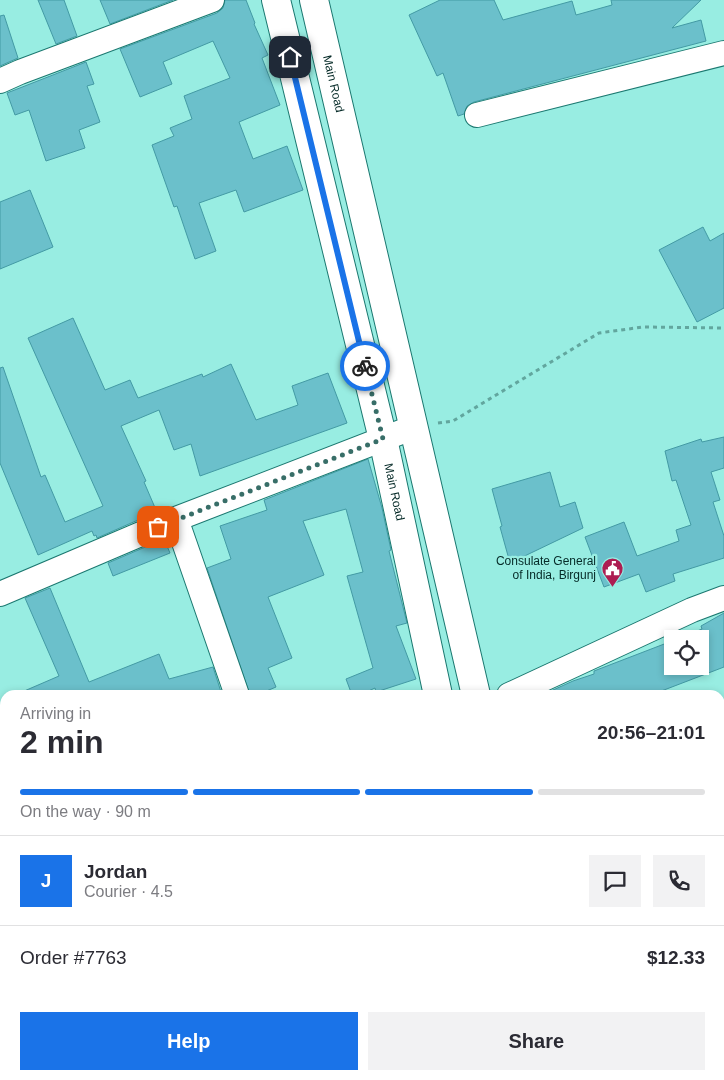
<!DOCTYPE html>
<html lang="en">
<head>
<meta charset="utf-8">
<style>
  :root { --surface:#fff; --page:#f2f2f3; --text:#2b2b33; --muted:#7c7c81; --line:#e1e1e2; --accent:#1a73e8 }
  body { margin:0; font-family:Helvetica,sans-serif; background:var(--page); color:var(--text); height:100vh; display:flex; flex-direction:column; font-size:19px; white-space:nowrap }
  * { box-sizing:border-box; margin:0 }
  p { font-size:16px; color:var(--muted) }
  .icon { flex:none; width:28px; height:28px; fill:none; stroke:currentColor; stroke-width:2; stroke-linecap:round; stroke-linejoin:round }
  .map { position:relative; flex:1; overflow:hidden }
  .sheet { position:absolute; left:0px; top:690px; width:725px; height:390px; display:flex; flex-direction:column; background:var(--surface); border-radius:15px 15px 0 0; box-shadow:0 2px 8px #0003 }
  .sheet>* { flex:none }
  .fabs { position:absolute; left:664px; top:630px; display:grid; gap:10px }
  .fabs a { display:grid; place-items:center; width:45px; height:45px; border-radius:0px; background:var(--surface); box-shadow:0 2px 8px #0003; font-size:25px }
  .pin { position:absolute; display:grid; place-items:center; width:42px; height:42px; color:#fff; margin:-21px; border-radius:10px; box-shadow:0 2px 8px #0006 }
  .courier { position:absolute; display:grid; place-items:center; width:50px; height:50px; margin:-25px; border:4px solid #1a73e8; border-radius:50%; background:#fff; color:#222; box-shadow:0 1px 6px #0007 }
  .overview em { font-style:normal; font-weight:700 }
  .overview div { display:flex; flex-direction:column-reverse }
  .overview { display:flex; align-items:center; justify-content:space-between; height:85px; padding:0 20px }
  h1 { font-size:32px; font-weight:700; line-height:38px }
  .bar { display:grid; grid-template-columns:repeat(4,1fr); gap:8px 5px; align-content:center; height:60px; padding:0 20px }
  .bar i { height:6px; border-radius:4px; background:var(--line) }
  .bar .active { background:var(--accent) }
  .bar p { grid-column:span 4 }
  .line { display:flex; align-items:center; gap:12px; padding:0 20px; border-top:1px solid var(--line) }
  .line div { flex:1 }
  .round { display:grid; place-items:center; flex:none; width:52px; height:52px; border-radius:0px; background:var(--page) }
  .button { display:flex; gap:10px; margin-top:auto; padding:10px 20px }
  .button a { flex:1; height:58px; border-radius:0px; background:var(--accent); color:#fff; font-size:20px; font-weight:700; line-height:58px; text-align:center }
  .button a+a { background:var(--page); color:var(--text) }
  .map>svg:first-child { display:block }
</style>
</head>
<body>
<div class="map">
<svg width="724" height="1080" viewBox="0 0 724 1080">
  <rect width="100%" height="100%" fill="#98ede2"/>
  <path fill="#6bc0cb" stroke="#439aa4" d="M 38,0 L 64,0 L 77,36 L 56,44 Z
    M 100,0 L 173,0 L 110,24 Z
    M 225,0 L 246,0 L 255,23 L 254,24 L 268,55 L 262,58 L 280,105 L 239,122 L 253,159 L 287,146 L 303,190 L 244,212 L 236,190 L 199,203 L 216,251 L 195,259 L 177,206 L 174,207 L 152,145 L 174,136 L 170,128 L 192,119 L 184,96 L 230,78 L 213,41 L 163,62 L 172,84 L 140,97 L 120,49 L 217,13 L 223,8 Z
    M 440,0 L 494,0 L 503,20 L 572,1 L 576,15 L 612,5 L 611,0 L 701,0 L 672,28 L 701,20 L 706,41 L 474,102 L 467,106 L 464,114 L 458,116 L 443,73 L 437,76 L 409,15 Z
    M 4,15 L 18,58 L 0,66 L 0,16 Z
    M 86,62 L 94,84 L 87,86 L 100,122 L 79,130 L 85,148 L 46,161 L 29,110 L 15,115 L 7,93 Z
    M 30,190 L 53,247 L 0,269 L 0,202 Z
    M 703,227 L 710,241 L 724,233 L 724,308 L 697,322 L 659,250 Z
    M 73,318 L 105,390 L 130,380 L 138,398 L 202,374 L 203,377 L 231,364 L 256,420 L 298,405 L 292,386 L 328,373 L 347,423 L 200,476 L 191,444 L 174,450 L 159,410 L 121,426 L 146,481 L 144,482 L 156,510 L 153,511 L 154,513 L 97,538 L 96,535 L 94,536 L 92,531 L 38,555 L 0,463 L 0,368 L 3,367 L 41,477 L 45,475 L 65,522 L 103,506 L 28,338 Z
    M 724,437 L 724,468 L 711,472 L 720,500 L 713,502 L 724,536 L 724,558 L 673,574 L 675,581 L 646,592 L 639,574 L 604,587 L 585,537 L 624,522 L 637,556 L 679,541 L 676,530 L 691,525 L 676,480 L 672,481 L 665,451 L 701,439 L 702,442 Z
    M 368,459 L 382,508 L 391,550 L 389,551 L 407,623 L 396,626 L 416,679 L 376,692 L 375,688 L 360,695 L 352,695 L 346,679 L 373,668 L 347,576 L 363,572 L 346,509 L 303,521 L 324,575 L 268,597 L 292,658 L 268,668 L 276,687 L 257,695 L 250,695 L 207,568 L 231,559 L 220,526 L 267,510 L 264,500 Z
    M 550,472 L 560,507 L 575,502 L 583,528 L 510,563 L 500,527 L 502,526 L 492,489 Z
    M 164,539 L 170,553 L 113,576 L 108,563 Z
    M 50,588 L 89,682 L 159,654 L 169,679 L 213,667 L 222,695 L 15,695 L 59,676 L 25,598 Z
    M 724,613 L 724,667 L 651,695 L 542,695 L 573,681 L 594,674 L 594,671 L 672,641 L 672,666 L 700,666 L 700,639 L 678,639 L 702,629 L 701,626 Z"/>
  <g fill="none" stroke-linecap="round" stroke-linejoin="round">
    <defs>
      <path id="minor" d="M 0,81 L 20,72 L 212,0
        M 477,115 L 724,53
        M 176,519 L 237,695
        M 0,594 L 176,519 L 414,427
        M 509,695 L 692,610 L 724,598
        M 720,810 L 724,810
        M 0,1045 L 5,1043"/>
      <g id="primary">
        <path id="s1" d="M 276,0 L 383,439 L 438,695"/>
        <path id="s2" d="M 314,0 L 476,695"/>
        <path d="M 534,1075 L 535,1080"/>
        <path d="M 568,1075 L 569,1080"/>
      </g>
    </defs>
    <use href="#minor" stroke="#1b7870" stroke-width="26"/>
    <use href="#primary" stroke="#1b7870" stroke-width="30"/>
    <path stroke="#62a69e" stroke-width="3" stroke-dasharray="4 4" stroke-linecap="butt" d="M 438,423 L 453,421 L 599,333 L 643,327 L 724,328"/>
    <use href="#minor" stroke="#fff" stroke-width="24"/>
    <use href="#primary" stroke="#fff" stroke-width="28"/>
  </g>
  <g fill="none" stroke-linecap="round" stroke-linejoin="round">
    <path stroke="#386e68" stroke-width="5" stroke-dasharray="0 9" d="M 158,527 L 383,439 L 365,366"/>
    <path stroke="#1a73e8" stroke-width="6" d="M 290,57 L 365,366"/>
  </g>
  <defs>
    <symbol id="civic-pin" viewBox="-11 -11 22 30"><path d="M0 17L-7.5 6A9.5 9.5 0 1 1 7.5 6Z" fill="#ad1d52" stroke="#98ede2"/><path d="M-.6-6.5H3V-4.5H.6V-3L4-1V1h2V6H-6V1h2V-1L-.6-3ZM-1.2 2.5V6h2.4V2.5Z" fill="#fff"/></symbol>
  </defs>
  <g fill-rule="evenodd">
    <use href="#civic-pin" x="600" y="556" width="25" height="34"/>
  </g>
  <g text-anchor="middle" stroke-width="4.5" stroke-linejoin="round" paint-order="stroke">
    <g font-size="12" fill="#052a27" stroke="#98ede2">
      <text dy="4" stroke="none"><textPath href="#s2" startOffset="86">Main Road</textPath></text>
      <text dy="4" stroke="none"><textPath href="#s1" startOffset="506">Main Road</textPath></text>
    </g>
    <g font-size="12" fill="#052a27" stroke="#98ede2" text-anchor="end">
      <text x="596" y="565">Consulate General<tspan x="596" dy="14">of India, Birgunj</tspan></text>
    </g>
  </g>
</svg>
<div class="fabs">
<a><svg class="icon" aria-label="locate" viewBox="0 0 24 24"><circle cx="12" cy="12" r="6"/><path d="M12 2v4M12 18v4M2 12h4M18 12h4"/></svg></a>
</div>
<div class="pin" style="left:158px;top:527px;background:#ea580c"><svg class="icon" aria-label="bag" viewBox="0 0 24 24"><path d="M5 8h14l-1 12H6zM9 8a3 3 0 0 1 6 0"/></svg></div>
<div class="pin" style="left:290px;top:57px;background:#1f2937"><svg class="icon" aria-label="home" viewBox="0 0 24 24"><path d="M3 11l9-7 9 7M6 9v11h12V9"/></svg></div>
<div class="courier" style="left:365px;top:366px"><svg class="icon" aria-label="bike" viewBox="0 0 24 24"><circle cx="6" cy="16" r="4"/><circle cx="18" cy="16" r="4"/><path d="M6 16l4-8h5l3 8M10 8l3 8H6M13 5h3"/></svg></div>
<section class="sheet">
<div class="overview"><div><h1>2 min</h1><p>Arriving in</p></div><em>20:56–21:01</em></div>
<div class="bar"><i class="active"></i><i class="active"></i><i class="active"></i><i></i><p>On the way · 90 m</p></div>
<div class="line" style="height:90px"><b class="round" style="background:var(--accent);color:#fff">J</b><div><b>Jordan</b><p>Courier · 4.5</p></div><a class="round"><svg class="icon" aria-label="chat" viewBox="0 0 24 24"><path d="M4 5h16v11H9l-5 4z"/></svg></a><a class="round"><svg class="icon" aria-label="phone" viewBox="0 0 24 24"><path d="M5 4h4l2 5-3 2q2 4 5 5l2-3 5 2v4C11 20 4 13 5 4z"/></svg></a></div>
<div class="line" style="height:65px"><div>Order #7763</div><b>$12.33</b></div>
<div class="button"><a>Help</a><a>Share</a></div>
</section>
</div>
</body>
</html>
